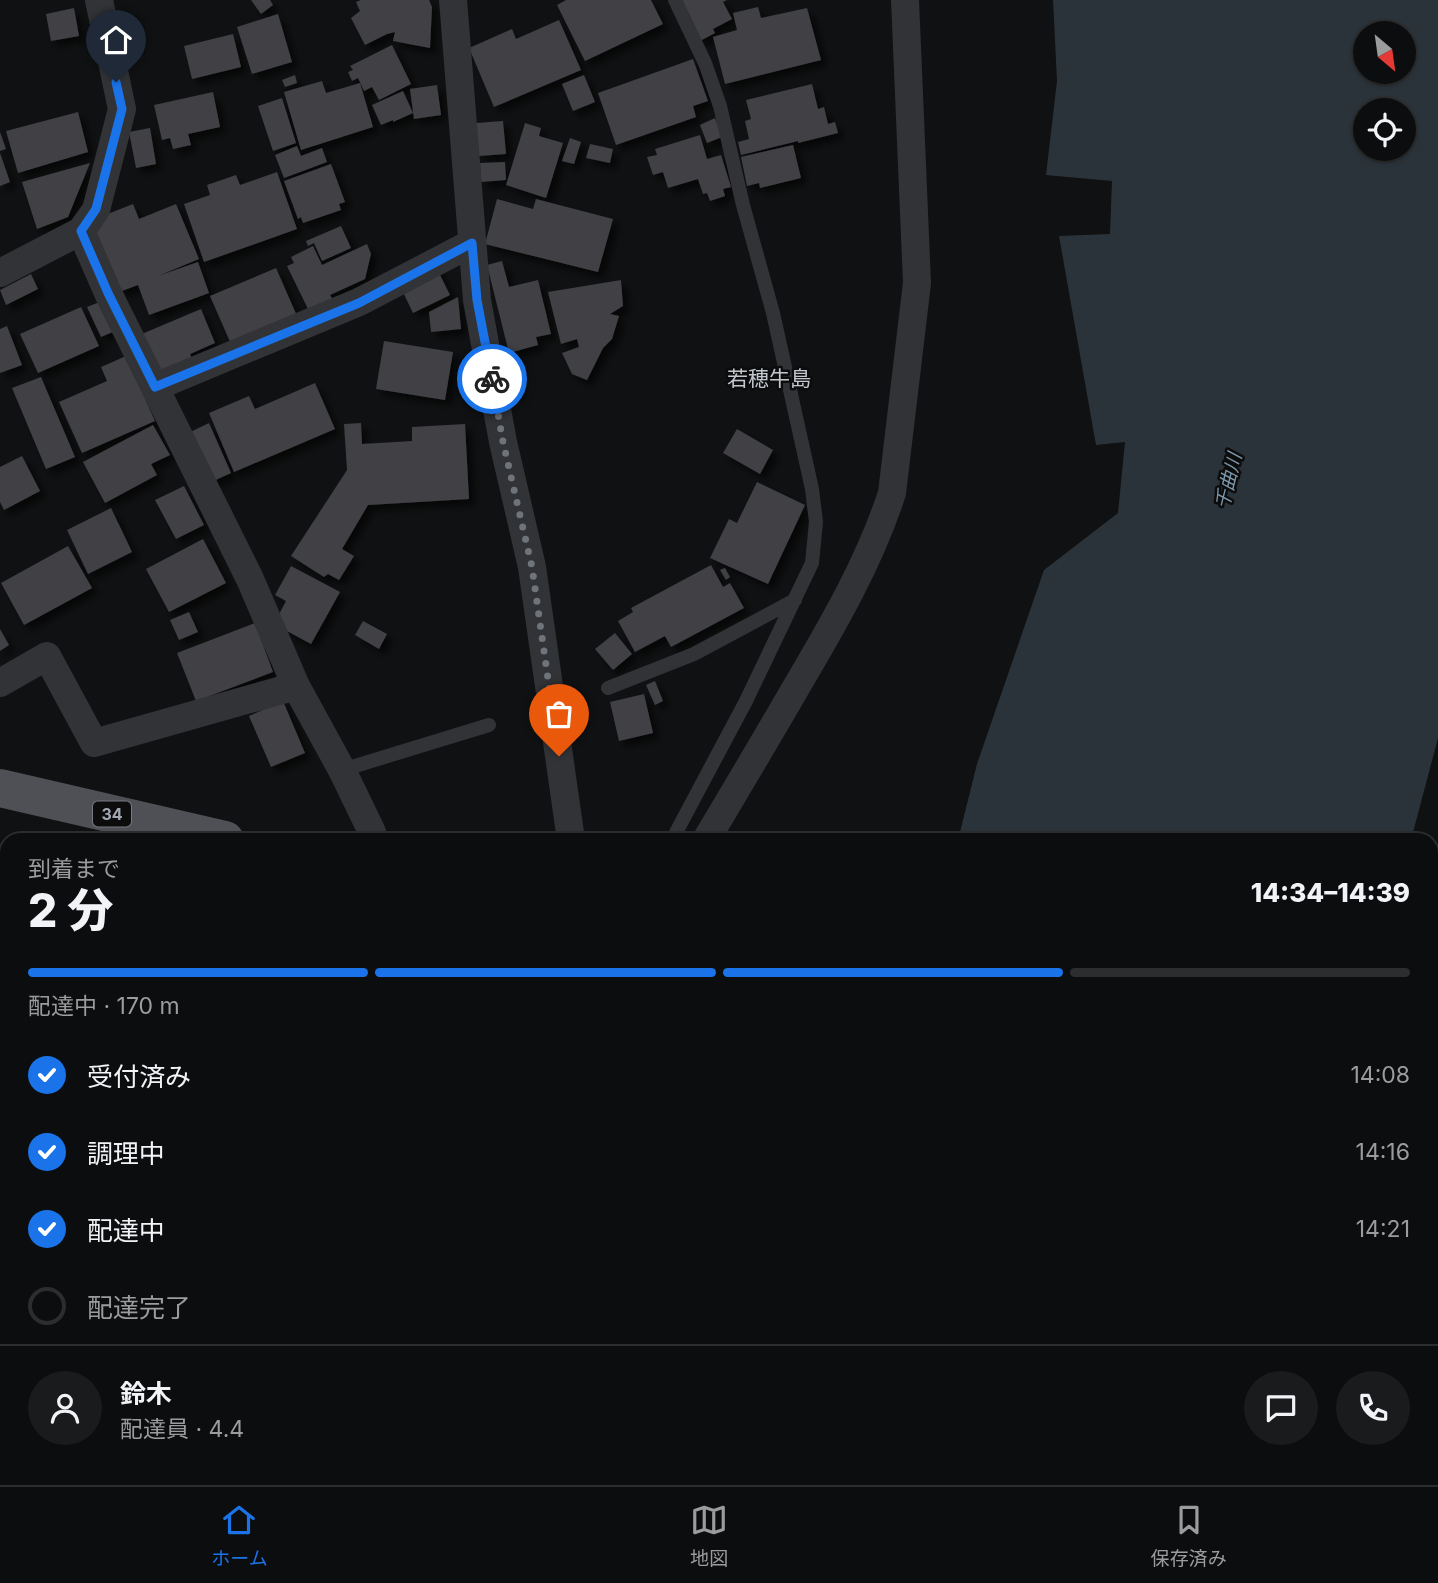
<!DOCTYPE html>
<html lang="ja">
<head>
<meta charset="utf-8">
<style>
  :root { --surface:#0c0d0e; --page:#1a1b1c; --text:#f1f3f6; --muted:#9a9c9e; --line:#2c2d2e; --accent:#1a73e8 }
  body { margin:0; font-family:Inter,"Noto Sans JP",sans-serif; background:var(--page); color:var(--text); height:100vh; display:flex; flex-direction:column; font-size:26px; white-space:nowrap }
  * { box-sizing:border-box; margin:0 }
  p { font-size:23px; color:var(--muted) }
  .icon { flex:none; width:38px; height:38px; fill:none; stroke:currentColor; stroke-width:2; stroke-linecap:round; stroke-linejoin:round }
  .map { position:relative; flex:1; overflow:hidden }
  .side { position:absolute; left:0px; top:833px; width:1438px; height:653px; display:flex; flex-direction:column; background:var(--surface); border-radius:21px 21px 0 0; box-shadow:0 2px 5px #0004,0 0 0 2px var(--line) }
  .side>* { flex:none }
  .needle { width:46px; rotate:151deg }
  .controls { position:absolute; left:1353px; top:21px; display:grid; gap:14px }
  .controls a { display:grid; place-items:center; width:63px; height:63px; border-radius:50%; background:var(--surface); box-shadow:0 2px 5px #0004,0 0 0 2px var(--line); font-size:35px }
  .pin { position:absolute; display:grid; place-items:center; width:60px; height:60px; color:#fff; margin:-72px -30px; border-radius:50% 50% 50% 0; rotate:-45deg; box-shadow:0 0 7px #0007 }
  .pin .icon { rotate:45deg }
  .courier { position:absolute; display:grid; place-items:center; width:70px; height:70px; margin:-35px; border:5px solid #1a73e8; border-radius:50%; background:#fff; color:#222; box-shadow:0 2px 9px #0007 }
  .headline em { font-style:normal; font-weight:800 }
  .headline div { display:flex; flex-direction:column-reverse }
  .headline { display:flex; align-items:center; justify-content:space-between; height:119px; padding:0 28px }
  h1 { font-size:46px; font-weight:800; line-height:52px }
  .bar { display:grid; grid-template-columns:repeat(4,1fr); gap:10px 7px; align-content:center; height:84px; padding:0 28px }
  .bar i { height:9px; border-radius:5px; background:var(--line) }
  .bar .active { background:var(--accent) }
  .bar p { grid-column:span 4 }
  .line { display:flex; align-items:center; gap:18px; padding:0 28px; border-top:2px solid var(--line) }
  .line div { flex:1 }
  .round { display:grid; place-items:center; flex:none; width:74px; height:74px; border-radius:37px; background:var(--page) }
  ol { padding:0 28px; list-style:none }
  li { display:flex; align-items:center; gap:21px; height:77px }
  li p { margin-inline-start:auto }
  li .icon { padding:7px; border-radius:50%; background:var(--accent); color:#fff; stroke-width:4 }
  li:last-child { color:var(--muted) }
  li i { width:38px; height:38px; border:4px solid var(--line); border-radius:50% }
  .tabs { display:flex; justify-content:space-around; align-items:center; height:98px; border-top:2px solid var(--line); background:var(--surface); font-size:19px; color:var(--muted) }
  .tabs a { display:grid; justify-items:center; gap:4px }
  .tabs .active { color:var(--accent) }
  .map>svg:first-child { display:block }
</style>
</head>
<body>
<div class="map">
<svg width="1438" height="1485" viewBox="0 0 1438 1485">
  <defs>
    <filter id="shadow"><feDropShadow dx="6" dy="6" stdDeviation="3.5" flood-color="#0009"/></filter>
  </defs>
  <rect width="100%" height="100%" fill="#101112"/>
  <path fill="#2b333a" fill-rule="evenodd" d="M 1053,0 L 1438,0 L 1438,738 L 1411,840 L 958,840 L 977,764 L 1044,570 L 1118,513 L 1125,442 L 1096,445 L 1059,236 L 1110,234 L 1112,181 L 1046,175 L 1057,81 ZM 1365,33 L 1404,33 L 1404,72 L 1365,72 ZM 1365,110 L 1404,110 L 1404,149 L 1365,149 Z
    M 746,1479 L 1278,1479 L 1276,1485 L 743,1485 Z"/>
  <path fill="#3f4145" filter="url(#shadow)" d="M 251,0 L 270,0 L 273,5 L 261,14 Z
    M 361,0 L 429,0 L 432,7 L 430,48 L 393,41 L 395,32 L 387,34 L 365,45 L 351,18 L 360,11 L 356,2 Z
    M 566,0 L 651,0 L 663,24 L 585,61 L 557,5 Z
    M 680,0 L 727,0 L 723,2 L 732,19 L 713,29 L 715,33 L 700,41 Z
    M 758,7 L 761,18 L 807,8 L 821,60 L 725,84 L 713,37 L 737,30 L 733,13 Z
    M 74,8 L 79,36 L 51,41 L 46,14 Z
    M 278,14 L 292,62 L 252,74 L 237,27 Z
    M 559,20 L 581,70 L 494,107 L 469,48 L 512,29 L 516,39 Z
    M 233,34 L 241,67 L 192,79 L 184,46 Z
    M 392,45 L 411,84 L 379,100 L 372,87 L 364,91 L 358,78 L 352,81 L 348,72 L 353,70 L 350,66 Z
    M 693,59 L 708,101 L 693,106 L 696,117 L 616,145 L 598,93 Z
    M 295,75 L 297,83 L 285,87 L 282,80 Z
    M 584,75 L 595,102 L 573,111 L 562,84 Z
    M 322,81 L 326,93 L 360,83 L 373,127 L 301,150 L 284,92 Z
    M 812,84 L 818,109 L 824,107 L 828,124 L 835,122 L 838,133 L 798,143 L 798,141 L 741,155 L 738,142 L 749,139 L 745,121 L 751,119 L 746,100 Z
    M 437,85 L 441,115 L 414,119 L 410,89 Z
    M 403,91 L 413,113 L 393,122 L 393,120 L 381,125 L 372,105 Z
    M 213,92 L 220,127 L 188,134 L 191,145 L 173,149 L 170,138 L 162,140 L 154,105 Z
    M 282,98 L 296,143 L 273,151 L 258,106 Z
    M 78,112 L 88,152 L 18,173 L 6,131 Z
    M 715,118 L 722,137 L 707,143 L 700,125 Z
    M 503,121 L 506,154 L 479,156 L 476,123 Z
    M 525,123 L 541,128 L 539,136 L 563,143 L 546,198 L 506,185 Z
    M 150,128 L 156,164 L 136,168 L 129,132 Z
    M 0,132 L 6,149 L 0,151 Z
    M 700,135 L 707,159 L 721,155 L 731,187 L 723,189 L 725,196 L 710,201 L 707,193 L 703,194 L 698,179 L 668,188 L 663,172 L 653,175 L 647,157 L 657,155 L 655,149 Z
    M 570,138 L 581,142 L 574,164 L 562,161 Z
    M 590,144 L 613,149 L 610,163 L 586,158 Z
    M 793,145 L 801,178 L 760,188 L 759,183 L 747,186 L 741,157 Z
    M 297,146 L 301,156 L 322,148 L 327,162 L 284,178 L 275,155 Z
    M 0,153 L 10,182 L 0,186 Z
    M 505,162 L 506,180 L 481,182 L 480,163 Z
    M 90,163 L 68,217 L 37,229 L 22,182 Z
    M 331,164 L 345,202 L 339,204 L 341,210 L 303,223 L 301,217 L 298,219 L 284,181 Z
    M 277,172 L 297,229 L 204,262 L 184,204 L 210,195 L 207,185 L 236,175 L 240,185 Z
    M 497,199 L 533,209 L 536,199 L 613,219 L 598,272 L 485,244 Z
    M 133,204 L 139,219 L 176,204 L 199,259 L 158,276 L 198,262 L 209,293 L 149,315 L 138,285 L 119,292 L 90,221 Z
    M 341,226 L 351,248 L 322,261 L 314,243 L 308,246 L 306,241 Z
    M 367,244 L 371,254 L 365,279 L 330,295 L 333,300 L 309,311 L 287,266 L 294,263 L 291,257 L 313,246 L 322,265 Z
    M 502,261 L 509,287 L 538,280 L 551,334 L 536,337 L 538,345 L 509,353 L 487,265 Z
    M 436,267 L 450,295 L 413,313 L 399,284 Z
    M 276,268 L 297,316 L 231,344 L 210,296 Z
    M 31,274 L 38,289 L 6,305 L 0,290 Z
    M 621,280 L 623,306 L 610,314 L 619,316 L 612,339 L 603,348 L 587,380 L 572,374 L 562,353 L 579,347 L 577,339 L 561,344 L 548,292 Z
    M 458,297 L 461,329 L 431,332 L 429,312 Z
    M 102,301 L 115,331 L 101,337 L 87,307 Z
    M 81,307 L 99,346 L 38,373 L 20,334 Z
    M 201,309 L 215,343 L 190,354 L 193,361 L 160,374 L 137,336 Z
    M 7,326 L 22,365 L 0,373 L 0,329 Z
    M 384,341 L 453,352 L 445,400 L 376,389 Z
    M 126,356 L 155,421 L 82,453 L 59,402 L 107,381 L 101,367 Z
    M 41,377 L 75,457 L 46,469 L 12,388 Z
    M 315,383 L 335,429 L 234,472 L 209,413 L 249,396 L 255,409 Z
    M 209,423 L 231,473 L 209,483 L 186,434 Z
    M 361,423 L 362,444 L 412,441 L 412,427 L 465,424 L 469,499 L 368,505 L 342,549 L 354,556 L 339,580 L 328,574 L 324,577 L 291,556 L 347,470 L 344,424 Z
    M 153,425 L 170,455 L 151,464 L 157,475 L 105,503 L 83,462 Z
    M 737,429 L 773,450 L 760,474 L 723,453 Z
    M 22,456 L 40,491 L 4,510 L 0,502 L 0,467 Z
    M 757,482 L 805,505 L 768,584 L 710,558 L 729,519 L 737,523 Z
    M 184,486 L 204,525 L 176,539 L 155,500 Z
    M 111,508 L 132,552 L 88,574 L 67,530 Z
    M 203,539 L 226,583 L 169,612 L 146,569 Z
    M 68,546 L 92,588 L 24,625 L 1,583 Z
    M 711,565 L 723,587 L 730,583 L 744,608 L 671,647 L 665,636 L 635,652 L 618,621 L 633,612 L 631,608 Z
    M 291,566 L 340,592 L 311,644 L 274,624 L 286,601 L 275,595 Z
    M 725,568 L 730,577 L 726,580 L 720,570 Z
    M 189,612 L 198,632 L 179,640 L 170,620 Z
    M 363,621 L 387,634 L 379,649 L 355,635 Z
    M 255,623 L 273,672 L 196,701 L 177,653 Z
    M 0,629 L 9,645 L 0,651 Z
    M 615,633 L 632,654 L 613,670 L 595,649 Z
    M 655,681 L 663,701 L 655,705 L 646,685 Z
    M 644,694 L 653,733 L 619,741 L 610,702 Z
    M 283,701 L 305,753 L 271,767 L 249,716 Z
    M 7,1000 L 7,1069 L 0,1058 L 0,1004 Z"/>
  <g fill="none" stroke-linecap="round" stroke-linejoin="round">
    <path stroke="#323337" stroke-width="14" d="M 608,688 L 694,654 L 795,600
      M 342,770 L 489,725
      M 672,840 L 746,701 L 812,563 L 816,522 L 812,489 L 773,313 L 743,205 L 720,106 L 705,63 L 675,0"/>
    <path stroke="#323337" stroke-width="28" d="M 453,0 L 477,300 L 503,442 L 532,567 L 571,840
      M 81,231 L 108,293 L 250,579 L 296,686 L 342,770 L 372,832
      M 0,273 L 81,231 L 96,210 L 122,109 L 99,0
      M 155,387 L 359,302 L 472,243
      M 0,683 L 47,656 L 94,743 L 296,686
      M 706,840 C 737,788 768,736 798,684 C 834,623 870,561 892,493 L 917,283 L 905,0
      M 0,1249 L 7,1244"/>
    <path stroke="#404246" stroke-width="38" d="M 125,1485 L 132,1479"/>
    <path stroke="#4e5055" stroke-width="38" d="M 0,788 L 225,840
      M 1432,1452 L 1438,1456"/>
  </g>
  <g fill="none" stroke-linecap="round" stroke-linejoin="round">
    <path stroke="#6f737a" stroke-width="7" stroke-dasharray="0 12.6" d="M 492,379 L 503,442 L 532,567 L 559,756"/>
    <path stroke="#1a73e8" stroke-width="9" d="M 116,82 L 122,109 L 96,209 L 81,231 L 108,293 L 155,387 L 359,303 L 472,243 L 477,300 L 492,379"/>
  </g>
  <g text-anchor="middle" stroke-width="5" stroke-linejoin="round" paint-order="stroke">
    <rect fill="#0c0c0d" stroke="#757980" stroke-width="2" x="93" y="801.5" width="38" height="25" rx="5"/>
    <g font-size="16" font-weight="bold" fill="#a2a8b2">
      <text x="112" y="820">34</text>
    </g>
    <g font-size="19" font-style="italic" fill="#7a97ac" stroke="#0c0c0d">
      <text transform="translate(1228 481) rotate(-76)" y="7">千曲川</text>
    </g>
    <g font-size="21" fill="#c3c7ce" stroke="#0c0c0d">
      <text x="769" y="386">若穂牛島</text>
    </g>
  </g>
</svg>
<div class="controls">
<a><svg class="needle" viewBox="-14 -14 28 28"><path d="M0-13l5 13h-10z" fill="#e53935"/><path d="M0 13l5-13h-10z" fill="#9a9c9e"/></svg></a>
<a><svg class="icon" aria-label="locate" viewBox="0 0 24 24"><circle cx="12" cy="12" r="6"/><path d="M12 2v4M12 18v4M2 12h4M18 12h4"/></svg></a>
</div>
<div class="pin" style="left:559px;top:756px;background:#ea580c"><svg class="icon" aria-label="bag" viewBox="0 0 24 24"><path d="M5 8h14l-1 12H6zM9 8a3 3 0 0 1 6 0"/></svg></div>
<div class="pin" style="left:116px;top:82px;background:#1f2937"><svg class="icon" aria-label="home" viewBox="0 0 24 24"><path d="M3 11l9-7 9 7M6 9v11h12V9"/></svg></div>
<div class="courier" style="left:492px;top:379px"><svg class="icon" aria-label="bike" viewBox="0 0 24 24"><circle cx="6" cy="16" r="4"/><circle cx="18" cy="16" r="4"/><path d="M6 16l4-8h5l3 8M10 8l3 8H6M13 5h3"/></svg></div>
<section class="side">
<div class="headline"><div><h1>2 分</h1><p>到着まで</p></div><em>14:34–14:39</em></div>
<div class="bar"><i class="active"></i><i class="active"></i><i class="active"></i><i></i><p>配達中 · 170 m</p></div>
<ol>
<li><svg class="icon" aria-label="check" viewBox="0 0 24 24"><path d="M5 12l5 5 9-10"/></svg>受付済み<p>14:08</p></li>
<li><svg class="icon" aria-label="check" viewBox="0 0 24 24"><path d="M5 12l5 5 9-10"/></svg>調理中<p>14:16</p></li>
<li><svg class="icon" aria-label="check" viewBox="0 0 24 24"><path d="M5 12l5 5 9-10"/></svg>配達中<p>14:21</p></li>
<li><i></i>配達完了</li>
</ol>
<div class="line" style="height:126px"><a class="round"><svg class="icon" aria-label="person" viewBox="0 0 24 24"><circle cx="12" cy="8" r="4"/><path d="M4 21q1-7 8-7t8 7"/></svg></a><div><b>鈴木</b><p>配達員 · 4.4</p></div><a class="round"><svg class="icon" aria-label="chat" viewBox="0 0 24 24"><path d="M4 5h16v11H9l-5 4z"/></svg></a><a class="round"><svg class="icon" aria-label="phone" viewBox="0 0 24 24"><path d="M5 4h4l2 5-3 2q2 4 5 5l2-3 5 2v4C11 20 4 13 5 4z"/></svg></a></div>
</section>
</div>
<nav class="tabs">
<a class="active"><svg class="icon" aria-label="home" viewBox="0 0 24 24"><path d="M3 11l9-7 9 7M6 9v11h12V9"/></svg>ホーム</a>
<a><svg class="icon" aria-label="map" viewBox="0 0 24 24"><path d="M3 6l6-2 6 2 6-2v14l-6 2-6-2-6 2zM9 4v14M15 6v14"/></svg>地図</a>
<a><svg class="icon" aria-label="saved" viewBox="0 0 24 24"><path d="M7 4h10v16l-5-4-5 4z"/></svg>保存済み</a>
</nav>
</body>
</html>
